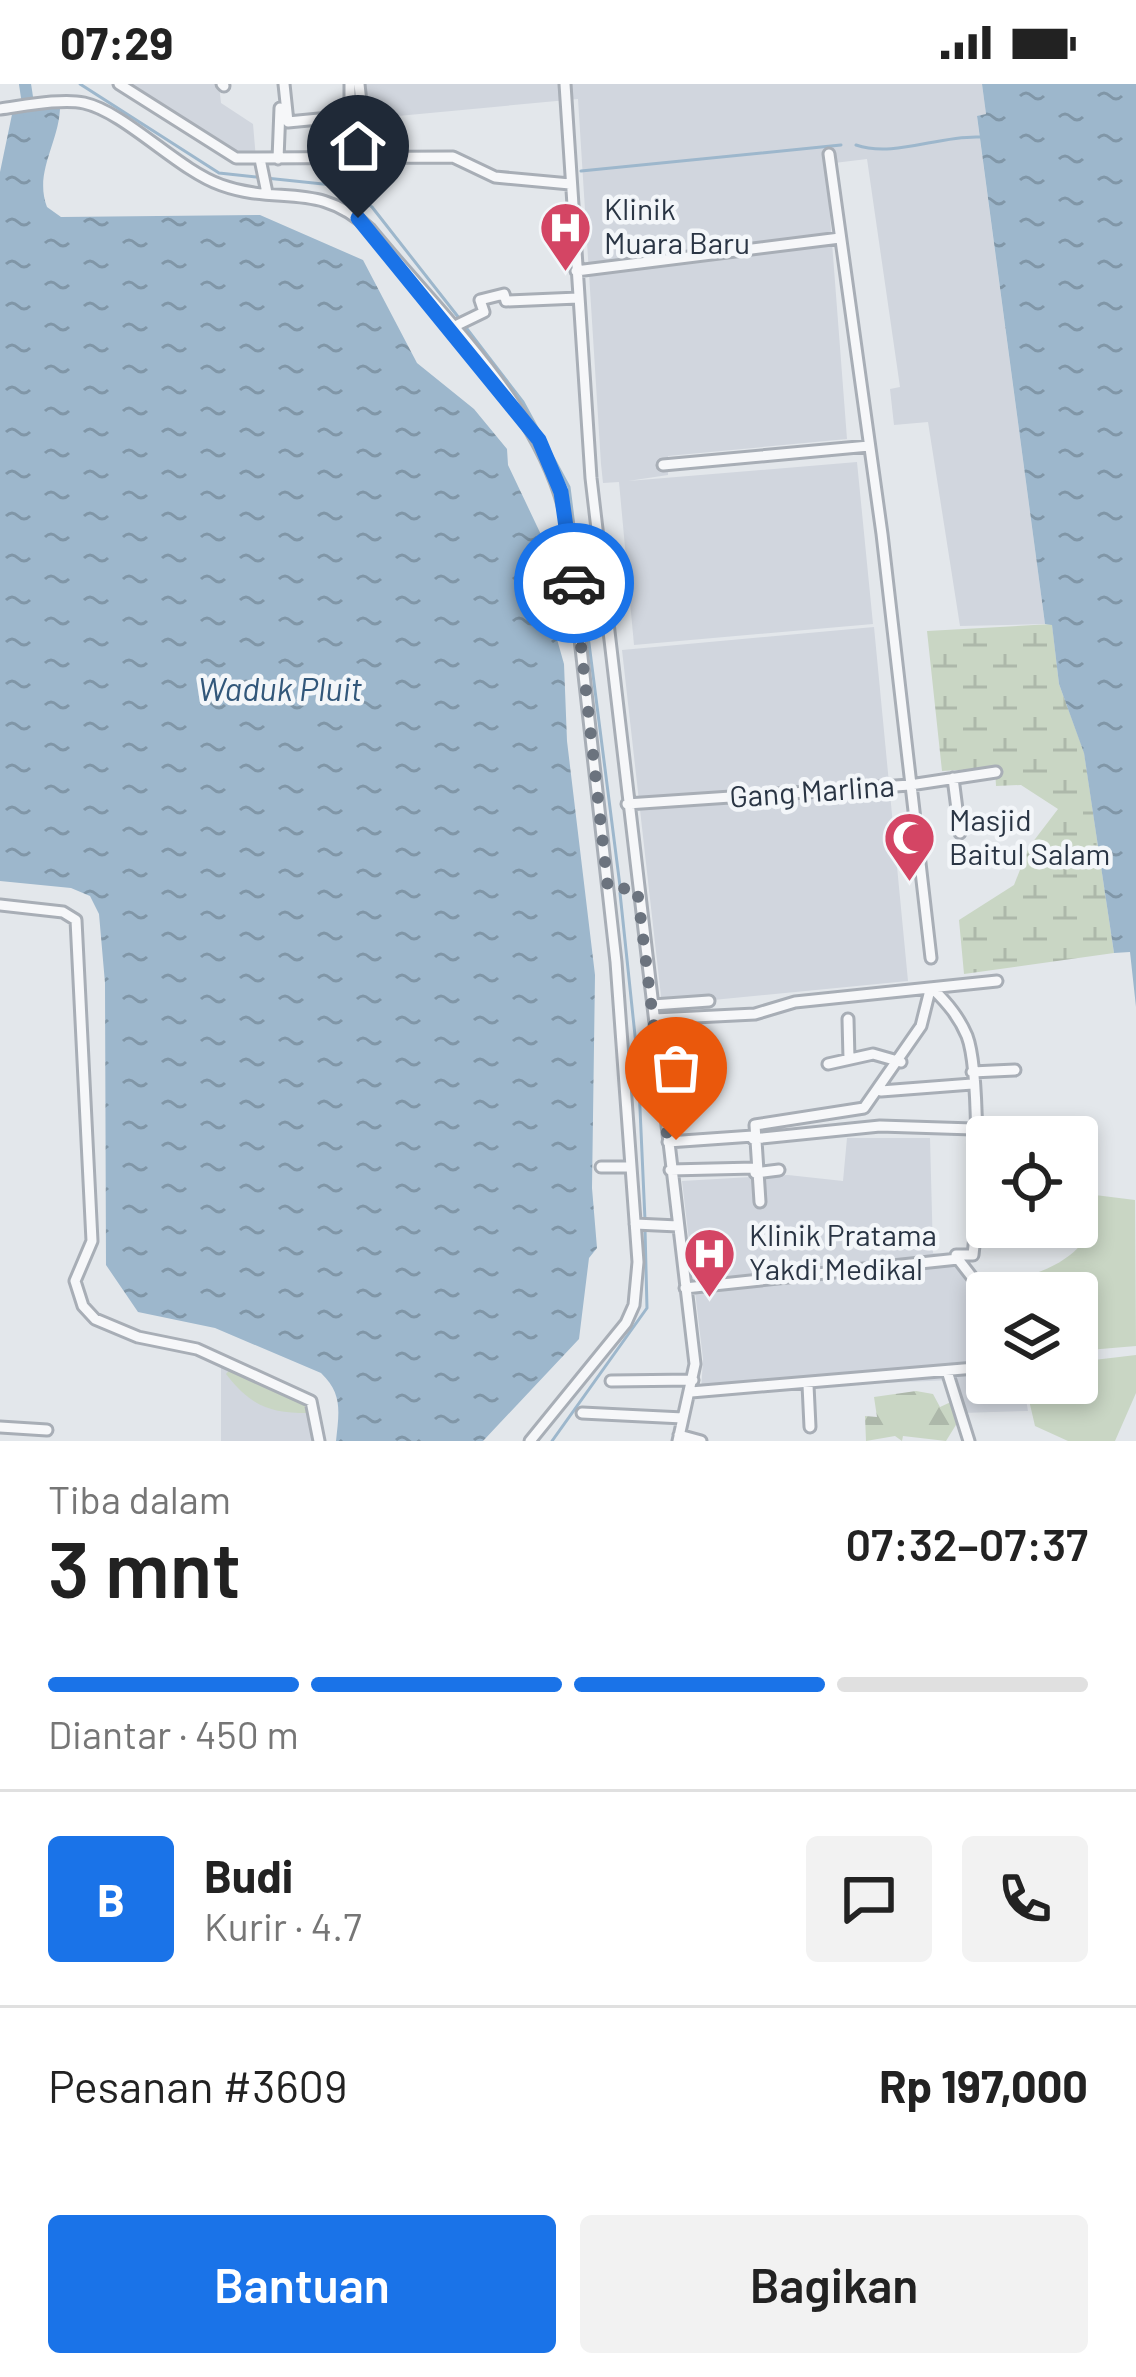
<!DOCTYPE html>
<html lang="id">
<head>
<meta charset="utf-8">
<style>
  :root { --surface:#fff; --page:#f2f2f2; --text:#222; --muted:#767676; --line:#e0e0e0; --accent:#1a73e8 }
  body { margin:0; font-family:Barlow,sans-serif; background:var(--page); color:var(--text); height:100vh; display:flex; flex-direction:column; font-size:45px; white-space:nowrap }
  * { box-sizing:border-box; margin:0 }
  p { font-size:39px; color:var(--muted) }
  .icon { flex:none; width:66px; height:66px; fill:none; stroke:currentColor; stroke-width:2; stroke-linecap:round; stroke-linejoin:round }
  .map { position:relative; height:1357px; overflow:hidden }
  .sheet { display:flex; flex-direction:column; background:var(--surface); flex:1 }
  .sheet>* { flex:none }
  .buttons { position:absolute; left:966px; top:1032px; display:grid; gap:24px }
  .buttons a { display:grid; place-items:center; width:132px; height:132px; border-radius:12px; background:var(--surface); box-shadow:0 6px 18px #0003; font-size:60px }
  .pin { position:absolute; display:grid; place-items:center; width:102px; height:102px; color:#fff; margin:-123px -51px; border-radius:50% 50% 50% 0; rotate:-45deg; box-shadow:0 0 12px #0007 }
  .pin .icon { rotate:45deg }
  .courier { position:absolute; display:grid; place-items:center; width:120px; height:120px; margin:-60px; border:9px solid #1a73e8; border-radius:50%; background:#fff; color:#222; box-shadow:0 3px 15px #0007 }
  .overview em { font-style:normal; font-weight:600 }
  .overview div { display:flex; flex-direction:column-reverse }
  .overview { display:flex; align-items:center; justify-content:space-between; height:204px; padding:0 48px }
  h1 { font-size:78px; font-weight:600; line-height:90px }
  .bar { display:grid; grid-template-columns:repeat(4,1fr); gap:18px 12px; align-content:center; height:144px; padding:0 48px }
  .bar i { height:15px; border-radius:9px; background:var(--line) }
  .bar .current { background:var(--accent) }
  .bar p { grid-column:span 4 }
  .line { display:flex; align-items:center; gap:30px; padding:0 48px; border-top:3px solid var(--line) }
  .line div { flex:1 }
  .round { display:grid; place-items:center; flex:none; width:126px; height:126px; border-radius:12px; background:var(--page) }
  .action { display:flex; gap:24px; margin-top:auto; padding:24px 48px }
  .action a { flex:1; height:138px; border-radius:12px; background:var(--accent); color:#fff; font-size:48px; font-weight:600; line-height:138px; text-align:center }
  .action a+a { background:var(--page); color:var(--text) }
  .status { display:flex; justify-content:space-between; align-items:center; height:84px; padding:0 60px; background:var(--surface); direction:ltr }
  .status svg { height:33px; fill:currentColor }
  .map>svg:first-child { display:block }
</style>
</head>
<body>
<div class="status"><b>07:29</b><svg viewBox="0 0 49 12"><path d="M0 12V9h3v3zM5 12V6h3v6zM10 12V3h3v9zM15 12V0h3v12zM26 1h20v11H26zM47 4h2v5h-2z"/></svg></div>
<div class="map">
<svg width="1136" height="1357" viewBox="0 0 1136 1357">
  <defs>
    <pattern id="forest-firs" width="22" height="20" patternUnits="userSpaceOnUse" patternTransform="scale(3)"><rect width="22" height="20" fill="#c9d6c4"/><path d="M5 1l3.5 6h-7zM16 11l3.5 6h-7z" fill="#adb8aa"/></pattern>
    <pattern id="wetland-marsh" width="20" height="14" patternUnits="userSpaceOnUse" patternTransform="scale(3)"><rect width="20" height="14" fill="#c9d6c4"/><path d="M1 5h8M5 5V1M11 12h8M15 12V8" fill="none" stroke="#adb8aa"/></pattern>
    <pattern id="water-ripples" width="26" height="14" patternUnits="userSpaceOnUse" patternTransform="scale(3)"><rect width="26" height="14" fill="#9db7cc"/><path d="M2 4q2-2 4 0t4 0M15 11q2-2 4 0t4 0" fill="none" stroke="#8096a7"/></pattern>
  </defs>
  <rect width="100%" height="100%" fill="#e3e7eb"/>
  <path fill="#d1d6de" d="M 123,0 L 219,0 L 221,19 L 253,40 L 256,75 L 236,73 Z
    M 362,0 L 982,0 L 986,30 L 977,33 L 1045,540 L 960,542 L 928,338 L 894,341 L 890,305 L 900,303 L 867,75 L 826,80 L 847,355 L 668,372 L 668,391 L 628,397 L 857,378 L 873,540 L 634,561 L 619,398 L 603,399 L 601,380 L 578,15 L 366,35 Z
    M 874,543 L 908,897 L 662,921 L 622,566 Z
    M 847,1054 L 930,1054 L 933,1169 L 963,1172 L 974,1195 L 1006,1192 L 1009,1209 L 987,1209 L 987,1299 L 1023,1299 L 1028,1327 L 962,1329 L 952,1296 L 701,1307 L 703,1275 L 682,1097 L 788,1091 L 843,1097 Z
    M 221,1281 L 307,1321 L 316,1357 L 221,1357 Z"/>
  <path fill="url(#forest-firs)" d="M 916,1307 L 933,1310 L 940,1323 L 953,1317 L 959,1336 L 946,1357 L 903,1352 L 902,1357 L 895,1352 L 866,1357 L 865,1332 L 877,1333 L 874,1313 Z"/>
  <path fill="url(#wetland-marsh)" d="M 1052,540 L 1059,600 L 1084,668 L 1114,869 L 964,890 L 959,836 L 1014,801 L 1029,763 L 1058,725 L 1021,701 L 996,702 L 995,684 L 942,687 L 927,547 Z"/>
  <path fill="#c9d6c4" d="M 1095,1111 L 1135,1116 L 1136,1262 L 1077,1267 L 1077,1209 L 1016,1209 L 1014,1196 C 1050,1186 1075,1175 1095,1142 L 1089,1126 Z
    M 1136,1271 L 1136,1309 L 1115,1357 L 1068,1357 L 1035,1342 L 1025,1299 L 1077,1299 L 1077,1278 Z
    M 230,1285 L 307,1321 L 315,1329 C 273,1330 252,1324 226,1290 Z"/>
  <path fill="url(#water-ripples)" d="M 982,0 L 1136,0 L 1136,923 L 1130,868 L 1114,869 L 1084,669 L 1059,600 L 1052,541 L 1045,540 L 977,32 L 986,30 Z
    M 15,16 L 60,17 C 62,56 33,86 47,123 L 61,133 L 260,131 L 363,176 L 417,279 L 474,325 L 507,365 L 508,381 L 545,459 L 556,501 L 553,541 L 564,580 L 567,657 L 595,891 L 592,1104 L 597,1164 L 589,1174 L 579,1255 L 483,1357 L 336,1357 C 339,1328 343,1310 321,1289 L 215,1244 L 138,1228 L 106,1181 L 105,899 L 99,830 L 90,812 L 71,804 L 0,797 L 0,88 Z"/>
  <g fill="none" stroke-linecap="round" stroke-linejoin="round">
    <path stroke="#9db7cc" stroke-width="3" d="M 80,0 L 219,89 L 342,102 L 372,123 L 459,234
      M 856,61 C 894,74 939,51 980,53
      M 451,69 L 475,79
      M 581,87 L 841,61
      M 464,241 L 523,318 L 569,403 L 620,802
      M 620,809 L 638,980 L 645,1136
      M 552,1357 L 647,1224 L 645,1145"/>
    <path stroke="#9db7cc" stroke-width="12" d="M 25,0 L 30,33"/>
    <defs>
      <path id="minor" d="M 119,0 L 236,74 L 453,73 L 495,93 L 570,100
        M 222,0 L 224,2
        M 284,0 L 288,38 L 350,32 L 350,0
        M 565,0 L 591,394 L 695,1280 L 678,1357
        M 0,25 C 23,22 62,14 84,19 C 125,28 178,86 221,101 C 279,122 318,96 370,145 C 440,231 545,327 567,438 L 616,878 L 638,1178 L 634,1221 L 626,1239 L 530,1357
        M 829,70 L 882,450 L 931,874
        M 260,75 L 267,109
        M 278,75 L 280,24
        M 325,75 L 325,62 L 366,65 L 359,0
        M 576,187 L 840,154
        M 451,244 L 484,228 L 480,216 L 504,210 L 506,217 L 578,214
        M 663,381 L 869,362
        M 953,694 L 960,749
        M 627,720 L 910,701 L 996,688
        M 0,821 L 63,828 L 76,836 L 92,1157 L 75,1197 L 83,1222 L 95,1235 L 138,1253 L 197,1265 L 311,1317 L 319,1357
        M 934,906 C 948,920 959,933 967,952 C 980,986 977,1111 975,1152 L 973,1171 L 956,1171
        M 653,921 L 709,917
        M 655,935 L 755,930 L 795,918 L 997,897
        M 848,935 L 849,975
        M 828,980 L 873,970 L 901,978
        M 972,988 L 1015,986
        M 881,1007 L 972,1000
        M 753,1055 L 880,1042 L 973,1045
        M 668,1058 L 753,1052
        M 601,1083 L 630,1083
        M 670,1086 L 755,1084
        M 755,1089 L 779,1086
        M 760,1118 L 755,1041 L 864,1024 L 921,942 L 930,906
        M 635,1140 L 678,1142
        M 685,1204 L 958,1175 L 975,1197 L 992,1200 L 999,1209
        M 947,1287 L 969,1357
        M 611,1297 L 693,1296
        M 808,1301 L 810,1343
        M 691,1308 L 987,1283
        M 582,1329 L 683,1334
        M 0,1343 L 47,1346
        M 679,1351 L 701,1357"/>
    </defs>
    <use href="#minor" stroke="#a8aeb6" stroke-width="15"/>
    <use href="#minor" stroke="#f6f7f9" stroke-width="9"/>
  </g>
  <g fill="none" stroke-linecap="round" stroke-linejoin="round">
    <path stroke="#6b737e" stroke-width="12" stroke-dasharray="0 21.6" d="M 574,499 L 608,805 L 637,804 L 668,1058 L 676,1056"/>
    <path stroke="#1a73e8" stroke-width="15" d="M 358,134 L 539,356 L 561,408 L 574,499"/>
  </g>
  <defs>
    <symbol id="hospital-pin" viewBox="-11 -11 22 30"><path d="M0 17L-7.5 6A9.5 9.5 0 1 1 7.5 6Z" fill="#d44564" stroke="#f3f6f9"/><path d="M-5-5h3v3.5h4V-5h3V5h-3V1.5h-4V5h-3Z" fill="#fff"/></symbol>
    <symbol id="mosque-pin" viewBox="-11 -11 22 30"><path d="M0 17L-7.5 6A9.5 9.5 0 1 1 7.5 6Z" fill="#d44564" stroke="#f3f6f9"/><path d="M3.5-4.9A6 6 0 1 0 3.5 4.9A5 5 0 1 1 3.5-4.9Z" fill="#fff"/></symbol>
  </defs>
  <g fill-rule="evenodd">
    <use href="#hospital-pin" x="536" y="114" width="59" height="81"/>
    <use href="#mosque-pin" x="880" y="724" width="59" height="81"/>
    <use href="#hospital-pin" x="680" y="1140" width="59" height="81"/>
  </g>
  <g text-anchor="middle" stroke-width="9" stroke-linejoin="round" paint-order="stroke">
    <g font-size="30" fill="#2a3544" stroke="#f3f6f9" text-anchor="start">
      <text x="604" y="136">Klinik<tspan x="604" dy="34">Muara Baru</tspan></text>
      <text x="949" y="747">Masjid<tspan x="949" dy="34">Baitul Salam</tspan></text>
      <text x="749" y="1162">Klinik Pratama<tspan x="749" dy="34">Yakdi Medikal</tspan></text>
    </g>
    <g font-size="30" fill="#2a3544" stroke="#f3f6f9">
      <text transform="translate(812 708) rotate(-4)" y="10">Gang Marlina</text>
    </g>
    <g font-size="33" font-style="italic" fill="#32577a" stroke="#f3f6f9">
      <text x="280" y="617">Waduk Pluit</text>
    </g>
  </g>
</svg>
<div class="buttons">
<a><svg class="icon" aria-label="locate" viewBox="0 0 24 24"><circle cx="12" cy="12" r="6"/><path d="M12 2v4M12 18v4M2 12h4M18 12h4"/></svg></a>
<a><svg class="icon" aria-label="layers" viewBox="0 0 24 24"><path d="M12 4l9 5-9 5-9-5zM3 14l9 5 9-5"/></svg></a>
</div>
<div class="pin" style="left:676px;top:1056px;background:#ea580c"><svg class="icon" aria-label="bag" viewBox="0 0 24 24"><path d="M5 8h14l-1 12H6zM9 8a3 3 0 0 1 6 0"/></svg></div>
<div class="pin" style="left:358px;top:134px;background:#1f2937"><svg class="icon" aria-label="home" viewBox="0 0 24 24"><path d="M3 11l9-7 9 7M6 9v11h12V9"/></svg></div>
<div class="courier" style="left:574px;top:499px"><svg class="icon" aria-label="car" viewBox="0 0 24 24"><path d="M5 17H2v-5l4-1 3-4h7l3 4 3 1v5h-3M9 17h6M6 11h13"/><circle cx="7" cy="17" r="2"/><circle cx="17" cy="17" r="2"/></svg></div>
</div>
<section class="sheet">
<div class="overview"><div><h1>3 mnt</h1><p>Tiba dalam</p></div><em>07:32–07:37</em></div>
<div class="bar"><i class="current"></i><i class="current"></i><i class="current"></i><i></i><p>Diantar · 450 m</p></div>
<div class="line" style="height:216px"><b class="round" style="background:var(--accent);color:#fff">B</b><div><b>Budi</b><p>Kurir · 4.7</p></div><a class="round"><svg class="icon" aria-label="chat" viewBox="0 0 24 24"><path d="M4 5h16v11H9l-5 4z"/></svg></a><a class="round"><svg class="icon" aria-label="phone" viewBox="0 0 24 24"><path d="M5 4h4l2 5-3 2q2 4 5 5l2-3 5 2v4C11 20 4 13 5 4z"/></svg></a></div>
<div class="line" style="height:156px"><div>Pesanan #3609</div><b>Rp 197,000</b></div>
<div class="action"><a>Bantuan</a><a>Bagikan</a></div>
</section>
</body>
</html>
